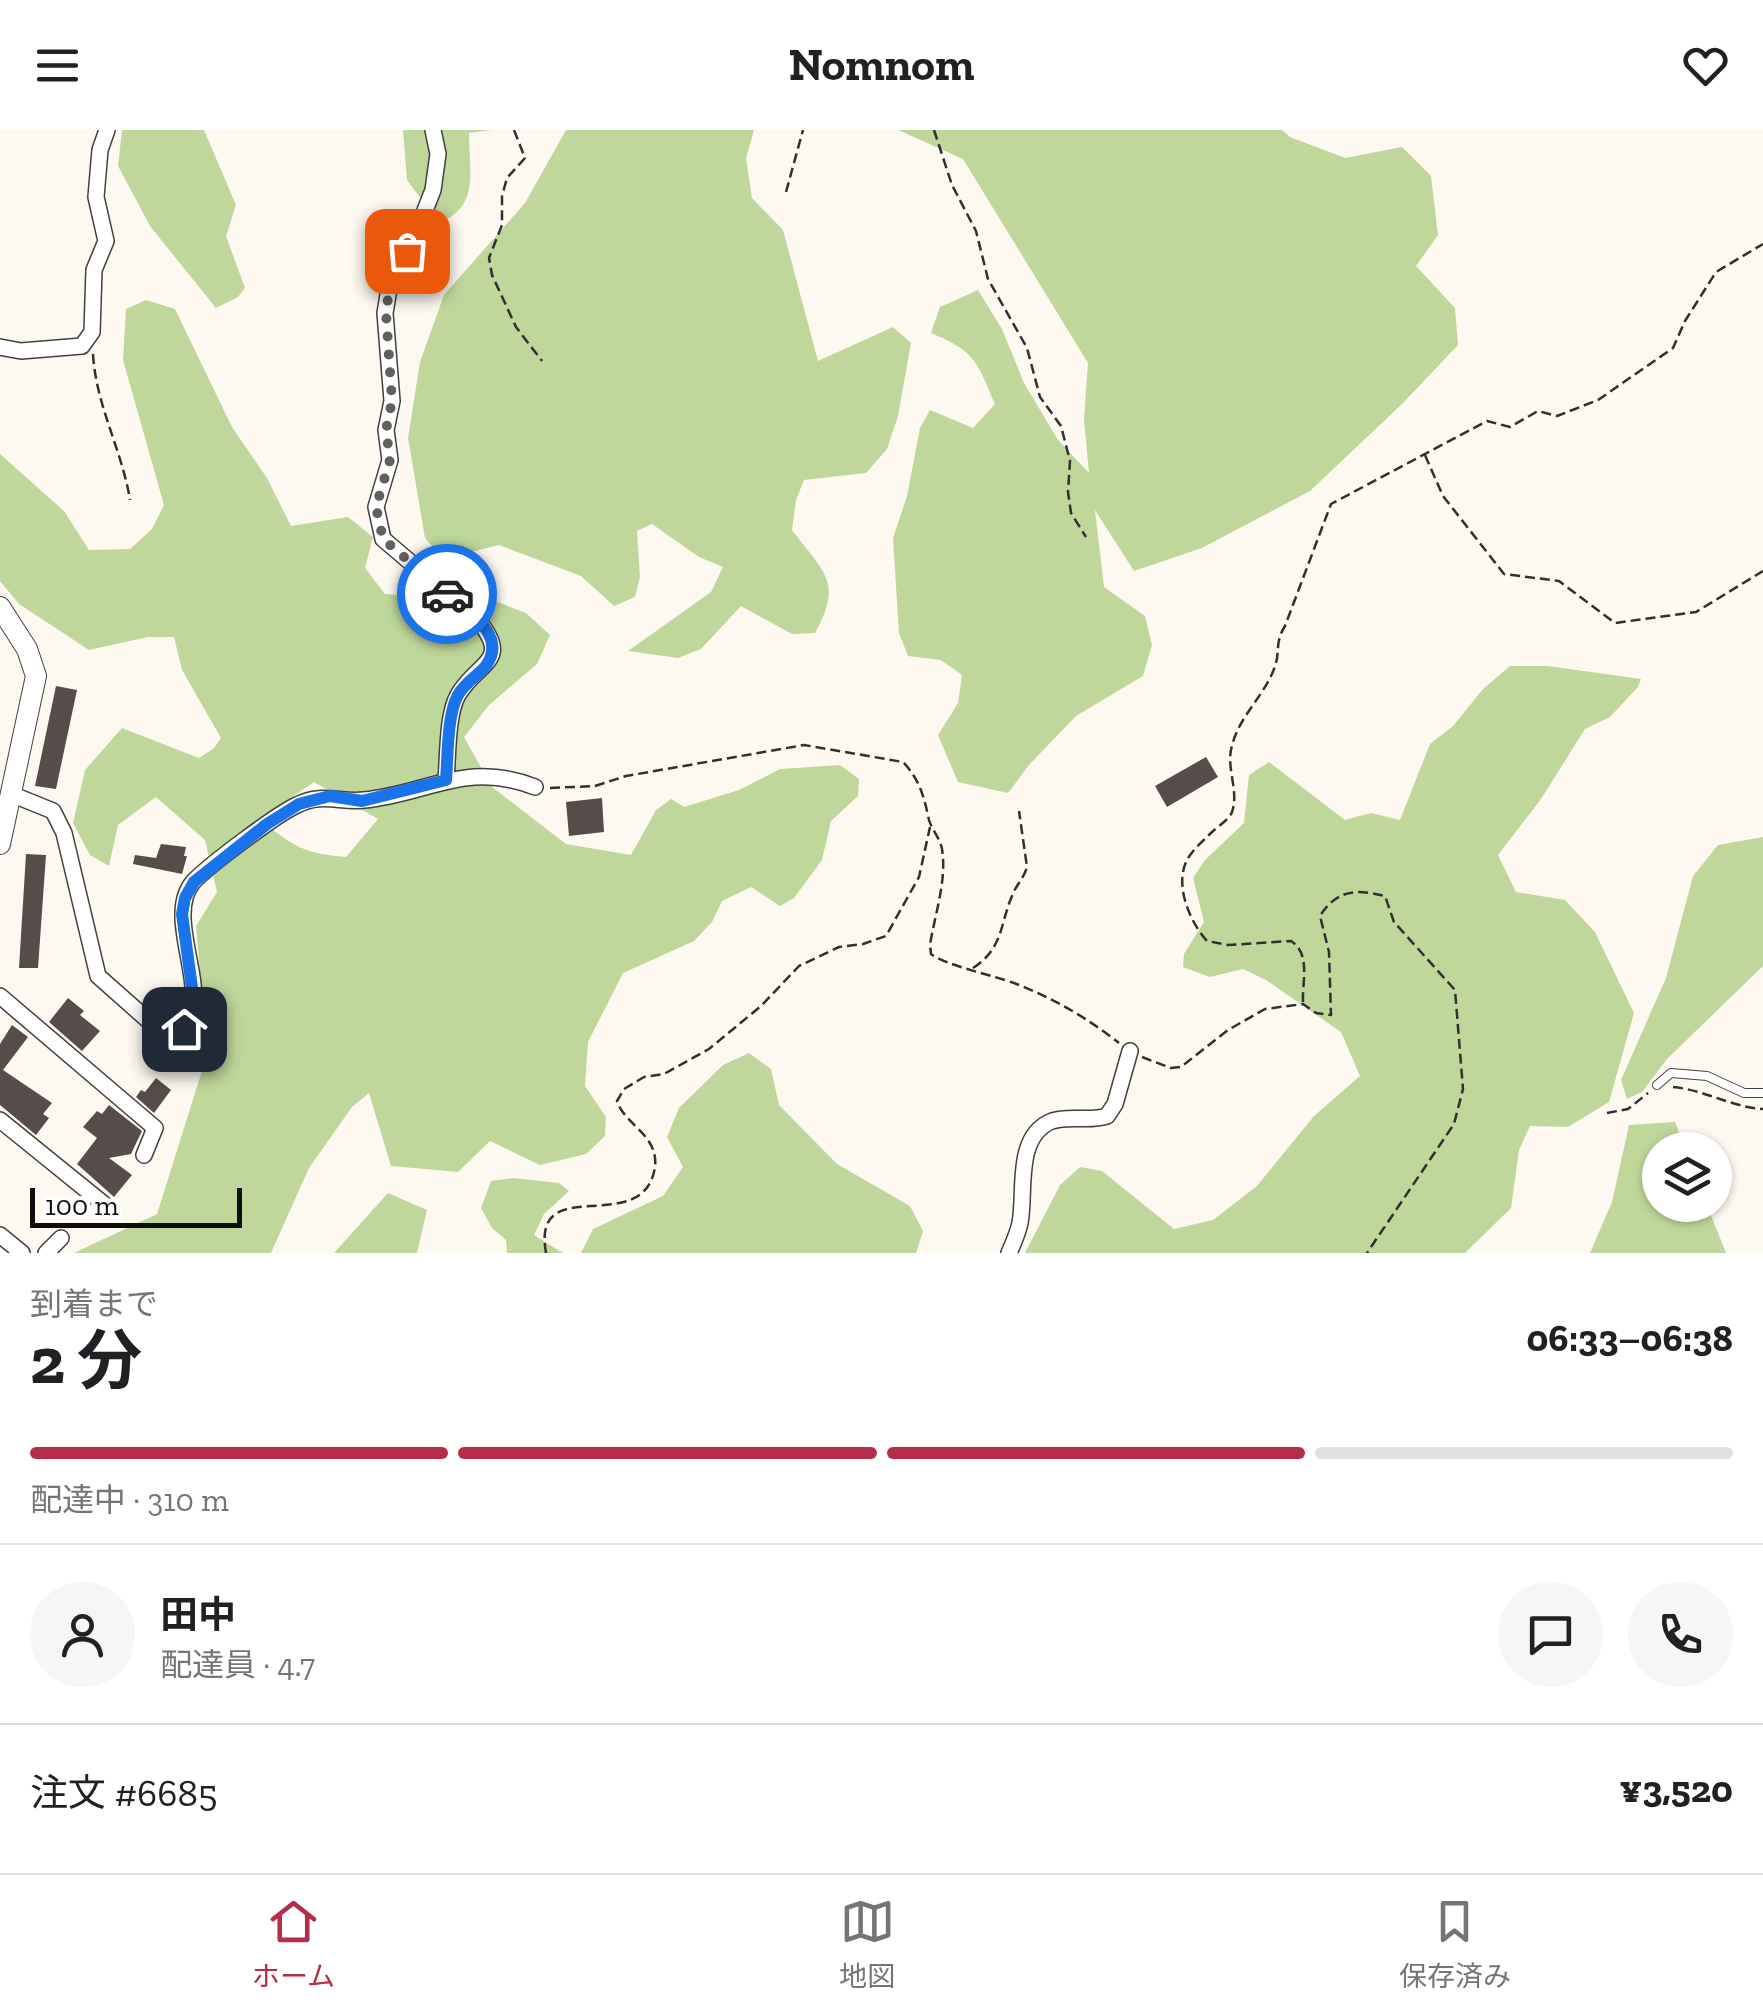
<!DOCTYPE html>
<html lang="ja">
<head>
<meta charset="utf-8">
<style>
  :root { --surface:#fff; --page:#f6f6f6; --text:#202124; --muted:#757577; --line:#e0e0e0; --accent:#b62d49 }
  body { margin:0; font-family:"Zilla Slab","Noto Sans JP",serif; background:var(--page); color:var(--text); height:100vh; display:flex; flex-direction:column; font-size:38px; white-space:nowrap }
  * { box-sizing:border-box; margin:0 }
  p { font-size:32px; color:var(--muted) }
  .icon { flex:none; width:55px; height:55px; fill:none; stroke:currentColor; stroke-width:2; stroke-linecap:round; stroke-linejoin:round }
  .map { position:relative; height:1123px; overflow:hidden }
  .drawer { display:flex; flex-direction:column; background:var(--surface); flex:1 }
  .drawer>* { flex:none }
  .buttons { position:absolute; left:1642px; top:1002px; display:grid; gap:20px }
  .buttons a { display:grid; place-items:center; width:90px; height:90px; border-radius:50%; background:var(--surface); box-shadow:0 2px 8px #0004; font-size:50px }
  .scale { position:absolute; left:30px; bottom:25px; width:212px; box-sizing:border-box; padding-left:10px; border:5px solid #0e0e0e; border-top:0; font-size:28px; line-height:35px; white-space:nowrap; color:#0e0e0e; -webkit-text-stroke:8px #fff; paint-order:stroke }
  .pin { position:absolute; display:grid; place-items:center; width:85px; height:85px; color:#fff; margin:-42px; border-radius:20px; box-shadow:0 5px 15px #0006 }
  .courier { position:absolute; display:grid; place-items:center; width:100px; height:100px; margin:-50px; border:8px solid #1a73e8; border-radius:50%; background:#fff; color:#222; box-shadow:0 2px 12px #0007 }
  .headline em { font-style:normal; font-weight:700 }
  .headline div { display:flex; flex-direction:column-reverse }
  .headline { display:flex; align-items:center; justify-content:space-between; height:170px; padding:0 30px }
  h1 { font-size:65px; font-weight:700; line-height:75px }
  .bar { display:grid; grid-template-columns:repeat(4,1fr); gap:15px 10px; align-content:center; height:120px; padding:0 30px }
  .bar i { height:12px; border-radius:8px; background:var(--line) }
  .bar .on { background:var(--accent) }
  .bar p { grid-column:span 4 }
  .line { display:flex; align-items:center; gap:25px; padding:0 30px; border-top:2px solid var(--line) }
  .line div { flex:1 }
  .round { display:grid; place-items:center; flex:none; width:105px; height:105px; border-radius:52px; background:var(--page) }
  header { display:flex; justify-content:space-between; align-items:center; height:130px; padding:0 30px; background:var(--surface); font-size:45px; font-weight:700 }
  .tab-bar { display:flex; justify-content:space-around; align-items:center; height:140px; border-top:2px solid var(--line); background:var(--surface); font-size:28px; color:var(--muted) }
  .tab-bar a { display:grid; justify-items:center; gap:5px }
  .tab-bar .on { color:var(--accent) }
  .map>svg:first-child { display:block }
</style>
</head>
<body>
<header><svg class="icon" aria-label="menu" viewBox="0 0 24 24"><path d="M4 6h16M4 12h16M4 18h16"/></svg>Nomnom<svg class="icon" aria-label="heart" viewBox="0 0 24 24"><path d="M12 20l-8-8c-3-5 5-10 8-4 3-6 11-1 8 4z"/></svg></header>
<div class="map">
<svg width="1763" height="1123" viewBox="0 0 1763 1123">
  <rect width="100%" height="100%" fill="#fef9f0"/>
  <path fill="#bfd79b" fill-rule="evenodd" d="M 122,0 L 204,0 L 236,75 L 226,106 L 245,158 L 238,167 L 216,178 L 150,96 L 118,36 Z
    M 403,0 L 492,0 L 469,3 C 469,41 480,77 439,93 L 407,50 Z
    M 566,0 L 754,0 L 746,28 L 752,68 L 783,100 L 818,231 L 893,197 L 911,213 L 898,286 L 887,319 L 866,343 L 804,350 L 796,370 L 792,400 C 823,442 844,451 815,503 L 792,504 L 741,476 L 701,519 L 678,528 L 628,521 L 711,462 L 723,437 L 699,427 L 652,394 L 637,401 L 640,447 L 635,467 L 614,476 L 581,446 L 499,415 L 443,429 L 425,408 L 408,308 L 420,232 L 444,165 L 525,73 Z
    M 898,0 L 1282,0 L 1290,7 L 1345,28 L 1402,17 L 1431,46 L 1438,105 L 1416,136 L 1455,178 L 1458,215 L 1402,274 L 1310,361 L 1202,418 L 1134,441 L 1095,380 L 1104,457 L 1145,486 L 1152,515 L 1143,546 L 1076,586 L 1029,635 L 1008,663 L 958,652 L 938,605 L 958,573 L 962,545 L 941,530 L 908,526 L 899,503 L 893,408 L 907,366 L 920,298 L 930,280 L 973,298 L 995,274 C 976,230 976,222 931,203 L 940,177 L 978,160 L 1002,199 L 1024,253 L 1058,310 L 1089,343 L 1084,289 L 1088,233 L 963,29 Z
    M 146,170 L 175,179 L 232,297 L 267,348 L 291,396 L 348,387 L 373,407 L 365,438 L 385,464 L 498,472 L 526,483 L 550,505 L 537,534 L 489,575 L 464,607 L 492,657 L 566,714 L 631,725 L 656,680 L 671,669 L 684,677 L 739,660 L 780,639 L 840,635 L 859,649 L 858,666 L 831,691 L 822,730 L 794,768 L 780,776 L 751,757 L 722,771 L 712,792 L 694,811 L 623,843 L 588,912 L 585,956 L 606,987 L 605,1006 L 586,1024 L 540,1035 L 490,1011 L 458,1042 L 391,1036 L 369,963 L 352,977 L 309,1038 L 271,1123 L 74,1123 L 157,1084 L 207,925 L 196,796 L 217,762 L 205,710 L 156,667 L 118,695 L 109,736 L 90,725 L 73,693 L 85,640 L 122,598 L 199,628 L 214,618 L 221,608 L 182,540 L 174,507 L 148,507 L 89,520 L 19,474 L 0,451 L 0,324 L 64,381 L 89,420 L 130,419 L 152,399 L 164,375 L 123,230 L 126,179 ZM 314,652 L 378,689 L 346,727 C 304,724 291,715 260,689 Z
    M 1510,536 L 1548,536 L 1641,549 L 1638,557 L 1610,587 L 1585,599 L 1541,669 L 1498,725 L 1516,762 L 1565,770 L 1595,802 L 1634,883 L 1609,972 L 1568,997 L 1530,996 L 1519,1020 L 1511,1078 L 1465,1123 L 1025,1123 L 1060,1055 L 1080,1037 L 1102,1041 L 1174,1099 L 1213,1090 L 1257,1056 L 1314,986 L 1360,946 L 1341,902 L 1266,850 L 1243,839 L 1210,847 L 1183,837 L 1184,824 L 1204,792 L 1193,748 L 1205,730 L 1244,693 L 1249,645 L 1269,632 L 1345,690 L 1371,683 L 1400,690 L 1430,614 L 1453,596 L 1483,559 Z
    M 1763,707 L 1763,836 L 1667,929 L 1642,962 L 1627,969 L 1621,950 L 1666,848 L 1693,746 L 1718,715 Z
    M 749,923 L 771,939 L 779,975 L 837,1034 L 910,1076 L 923,1101 L 916,1123 L 581,1123 L 593,1099 L 663,1066 L 683,1037 L 667,1007 L 679,978 L 723,935 Z
    M 1675,992 L 1686,1020 L 1660,1020 L 1660,1075 L 1707,1075 L 1726,1123 L 1590,1123 L 1612,1072 L 1629,995 Z
    M 514,1048 L 559,1053 L 569,1061 L 544,1084 L 534,1105 L 563,1123 L 507,1123 L 506,1110 L 492,1098 L 481,1078 L 491,1051 Z
    M 388,1063 L 427,1080 L 417,1123 L 334,1123 Z"/>
  <path fill="#564d4b" d="M 56,556 L 77,560 L 56,659 L 35,656 Z
    M 1206,627 L 1218,647 L 1167,677 L 1155,656 Z
    M 602,668 L 604,702 L 569,706 L 566,672 Z
    M 161,714 L 186,717 L 184,726 L 187,726 L 182,744 L 133,734 L 135,725 L 156,728 Z
    M 26,724 L 46,725 L 38,838 L 19,838 Z
    M 68,868 L 84,881 L 80,885 L 100,901 L 82,921 L 49,892 Z
    M 12,895 L 28,907 L 3,940 L 52,973 L 43,984 L 49,988 L 36,1005 L 0,975 L 0,914 Z
    M 156,948 L 171,960 L 154,983 L 136,967 L 141,960 L 145,962 Z
    M 109,975 L 142,1001 L 131,1024 L 109,1028 L 132,1045 L 114,1067 L 77,1034 L 97,1008 L 83,997 L 97,981 L 102,984 Z"/>
  <g fill="none" stroke-linecap="round" stroke-linejoin="round">
    <defs>
      <path id="service" d="M 1657,955 L 1671,943 L 1707,946 L 1744,963 L 1763,963"/>
      <path id="minor" d="M 433,0 L 438,24 L 433,60 L 418,98 L 390,153 L 385,183 L 392,271 L 386,300 L 390,330 L 376,377 L 383,409 L 477,489 C 513,532 478,531 458,565 C 447,584 448,627 446,650
        M 0,217 L 21,221 L 82,216 L 92,202 L 94,140 L 106,111 L 96,67 L 100,20 L 107,0
        M 11,664 L 53,681 L 64,703 L 98,846 L 159,900 L 170,904 C 227,883 159,793 193,752 C 208,736 277,684 297,675 C 322,662 340,673 364,670 C 427,664 467,630 535,657
        M 0,866 L 155,998 L 144,1025
        M 0,990 L 105,1075
        M 0,1105 L 22,1123
        M 46,1123 L 61,1108
        M 1009,1123 C 1013,1114 1018,1103 1020,1093 C 1026,1062 1014,1006 1052,991 C 1069,985 1090,992 1107,986 L 1115,974 L 1130,921"/>
      <path id="tertiary" d="M 0,477 L 27,519 L 36,546 L 0,714"/>
    </defs>
    <use href="#service" stroke="#414141" stroke-width="10"/>
    <use href="#minor" stroke="#414141" stroke-width="18"/>
    <use href="#tertiary" stroke="#414141" stroke-width="22"/>
    <path stroke="#303030" stroke-width="2.5" stroke-dasharray="10 5" stroke-linecap="butt" d="M 514,0 L 525,28 L 507,48 L 502,66 L 502,95 L 489,128 L 492,145 L 516,197 L 542,231
      M 934,0 L 952,55 L 976,101 L 988,149 L 1027,218 L 1040,267 L 1061,296 L 1070,331 L 1068,362 L 1071,383 L 1086,407
      M 786,62 L 803,0
      M 93,224 C 96,276 122,320 130,370
      M 1425,325 L 1443,366 L 1504,444 L 1559,451 L 1615,493 L 1696,482 L 1763,441
      M 550,658 L 595,656 L 626,646 L 804,615 L 903,632 C 920,650 924,667 929,690 C 932,700 940,708 942,719 C 947,751 935,783 930,815 L 931,824 C 945,835 995,846 1014,853 C 1053,868 1086,887 1119,913
      M 973,838 C 1003,819 1000,794 1012,766 C 1016,755 1024,748 1027,737 L 1019,681
      M 1303,872 C 1302,851 1311,824 1291,811 L 1228,815 L 1207,811 C 1190,792 1175,757 1186,732 C 1191,721 1202,712 1211,703 C 1218,696 1229,690 1232,682 C 1239,662 1227,640 1231,620 C 1237,588 1263,568 1274,539 C 1281,522 1274,513 1285,496 L 1331,374 L 1487,291 L 1510,297 L 1538,281 L 1557,286 L 1598,270 L 1673,218 L 1685,191 L 1716,142 L 1763,114
      M 1142,927 L 1171,938 L 1181,937 L 1228,900 L 1265,879 L 1303,874 L 1316,883 L 1331,885 L 1329,822 L 1320,786 C 1337,759 1357,759 1385,766 L 1394,792 L 1455,860 L 1463,959 L 1454,994 L 1367,1123
      M 1673,957 C 1705,960 1731,977 1763,979
      M 1607,983 L 1628,979 L 1648,963
      M 546,1123 C 532,1045 627,1101 651,1051 C 654,1044 656,1036 655,1028 C 652,1002 624,993 617,971 L 624,959 L 644,947 L 664,944 L 709,919 L 761,876 L 799,836 L 839,817 L 863,814 L 886,806 L 919,747 L 930,697"/>
    <use href="#service" stroke="#fff" stroke-width="8"/>
    <use href="#minor" stroke="#fff" stroke-width="15"/>
    <use href="#tertiary" stroke="#fff" stroke-width="20"/>
  </g>
  <g fill="none" stroke-linecap="round" stroke-linejoin="round">
    <path stroke="#62605d" stroke-width="10" stroke-dasharray="0 18" d="M 407,121 L 390,153 L 386,183 L 392,271 L 386,300 L 390,330 L 376,377 L 383,409 L 447,464"/>
    <path stroke="#1a73e8" stroke-width="12" d="M 184,899 L 195,880 L 182,784 L 185,768 L 194,752 L 267,694 L 299,674 L 330,666 L 362,671 L 446,650 C 448,627 447,584 458,565 C 464,554 477,546 485,537 C 509,506 469,482 447,464"/>
  </g>
</svg>
<div class="buttons">
<a><svg class="icon" aria-label="layers" viewBox="0 0 24 24"><path d="M12 4l9 5-9 5-9-5zM3 14l9 5 9-5"/></svg></a>
</div>
<div class="scale">100 m</div>
<div class="pin" style="left:407px;top:121px;background:#ea580c"><svg class="icon" aria-label="bag" viewBox="0 0 24 24"><path d="M5 8h14l-1 12H6zM9 8a3 3 0 0 1 6 0"/></svg></div>
<div class="pin" style="left:184px;top:899px;background:#1f2937"><svg class="icon" aria-label="home" viewBox="0 0 24 24"><path d="M3 11l9-7 9 7M6 9v11h12V9"/></svg></div>
<div class="courier" style="left:447px;top:464px"><svg class="icon" aria-label="car" viewBox="0 0 24 24"><path d="M5 17H2v-5l4-1 3-4h7l3 4 3 1v5h-3M9 17h6M6 11h13"/><circle cx="7" cy="17" r="2"/><circle cx="17" cy="17" r="2"/></svg></div>
</div>
<section class="drawer">
<div class="headline"><div><h1>2 分</h1><p>到着まで</p></div><em>06:33–06:38</em></div>
<div class="bar"><i class="on"></i><i class="on"></i><i class="on"></i><i></i><p>配達中 · 310 m</p></div>
<div class="line" style="height:180px"><a class="round"><svg class="icon" aria-label="person" viewBox="0 0 24 24"><circle cx="12" cy="8" r="4"/><path d="M4 21q1-7 8-7t8 7"/></svg></a><div><b>田中</b><p>配達員 · 4.7</p></div><a class="round"><svg class="icon" aria-label="chat" viewBox="0 0 24 24"><path d="M4 5h16v11H9l-5 4z"/></svg></a><a class="round"><svg class="icon" aria-label="phone" viewBox="0 0 24 24"><path d="M5 4h4l2 5-3 2q2 4 5 5l2-3 5 2v4C11 20 4 13 5 4z"/></svg></a></div>
<div class="line" style="height:130px"><div>注文 #6685</div><b>¥3,520</b></div>
</section>
<nav class="tab-bar">
<a class="on"><svg class="icon" aria-label="home" viewBox="0 0 24 24"><path d="M3 11l9-7 9 7M6 9v11h12V9"/></svg>ホーム</a>
<a><svg class="icon" aria-label="map" viewBox="0 0 24 24"><path d="M3 6l6-2 6 2 6-2v14l-6 2-6-2-6 2zM9 4v14M15 6v14"/></svg>地図</a>
<a><svg class="icon" aria-label="saved" viewBox="0 0 24 24"><path d="M7 4h10v16l-5-4-5 4z"/></svg>保存済み</a>
</nav>
</body>
</html>
